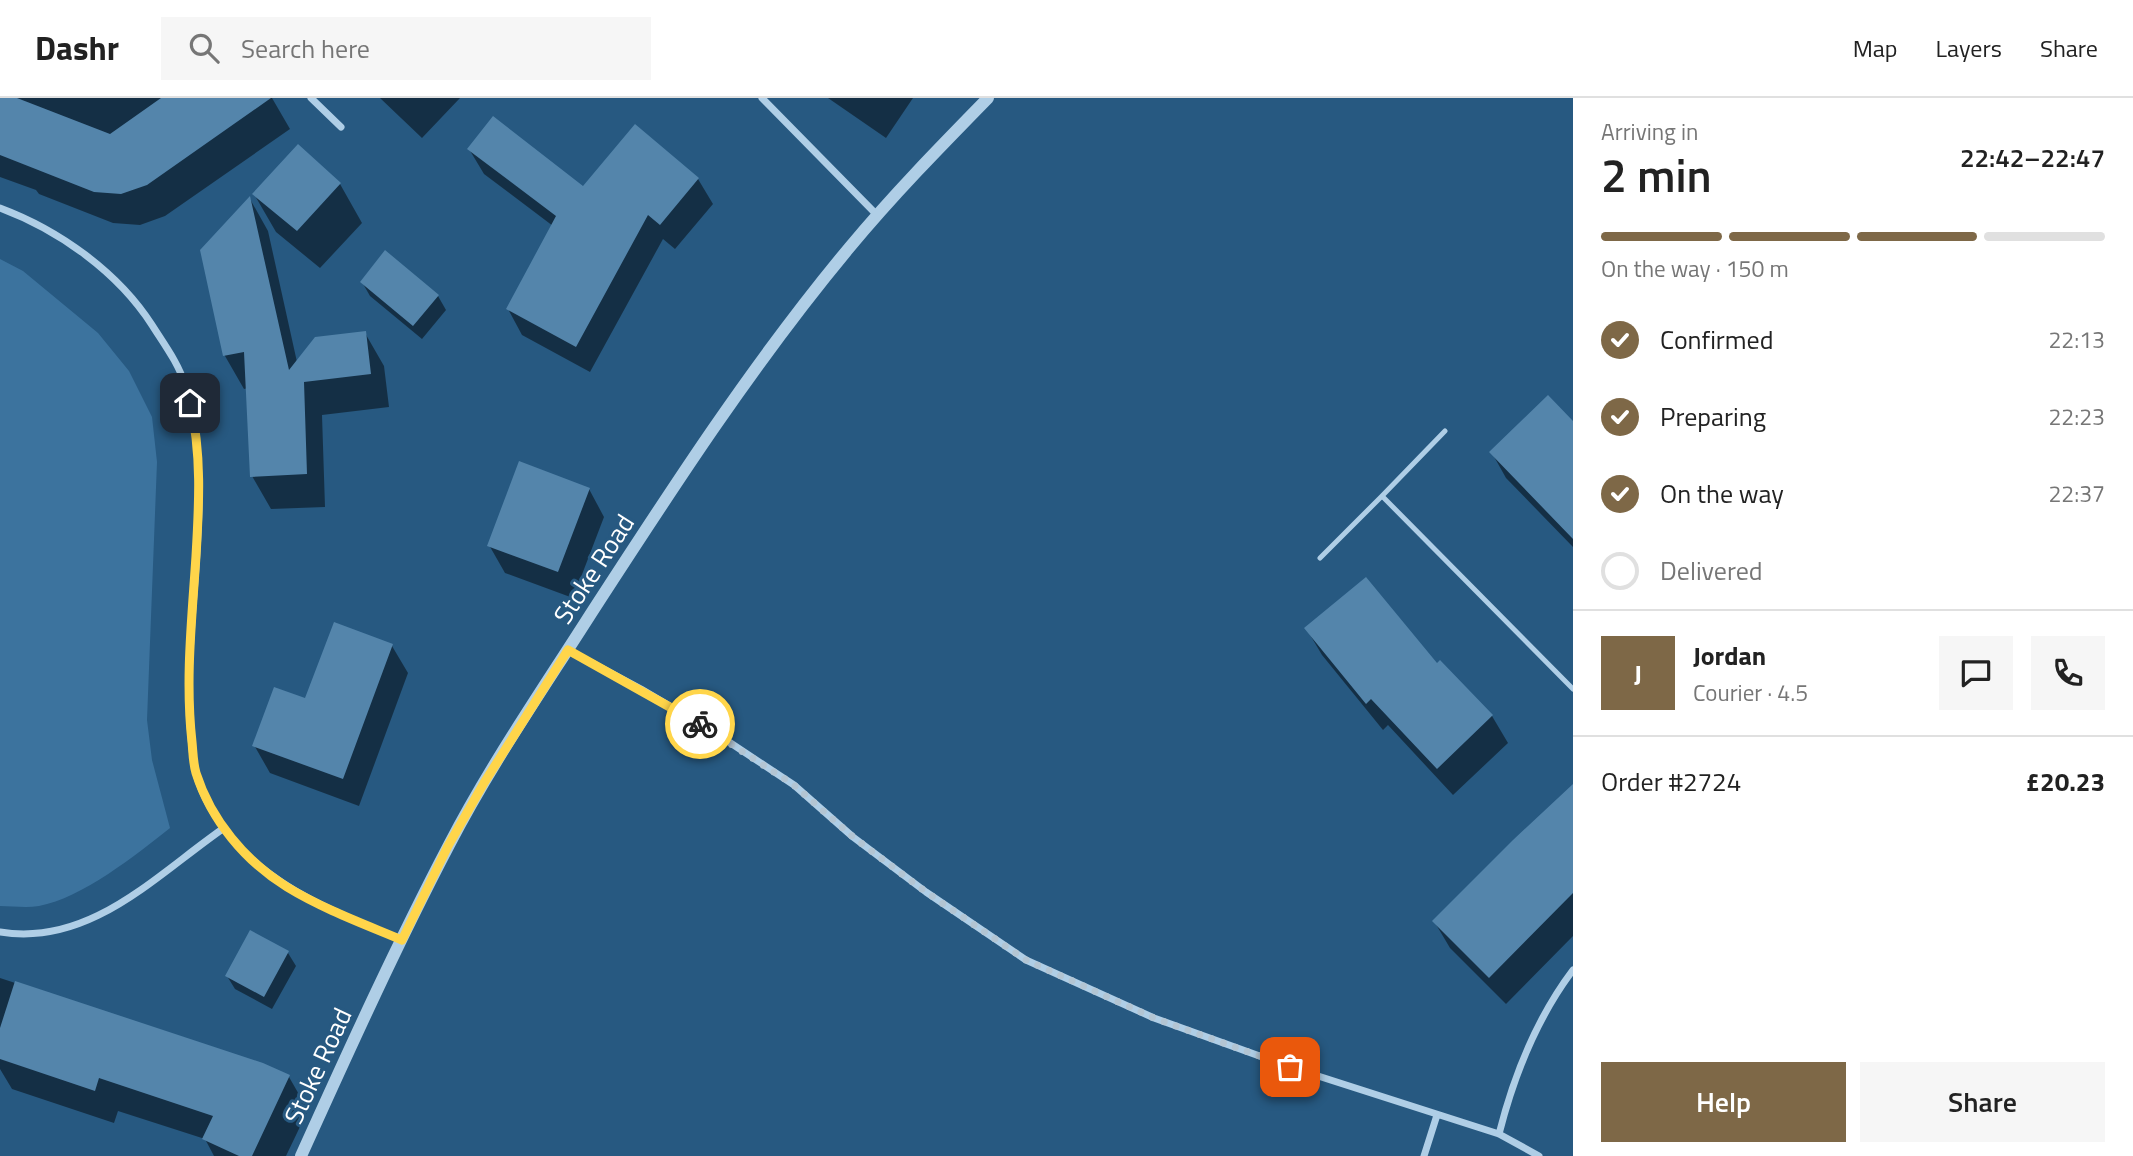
<!DOCTYPE html>
<html lang="en">
<head>
<meta charset="utf-8">
<style>
  :root { --surface:#fff; --page:#f6f6f6; --text:#222; --muted:#767676; --line:#e0e0e0; --accent:#7e6847 }
  body { margin:0; font-family:"Titillium Web",sans-serif; background:var(--page); color:var(--text); height:100vh; display:flex; flex-direction:column; font-size:26px; white-space:nowrap }
  * { box-sizing:border-box; margin:0 }
  p { font-size:23px; color:var(--muted) }
  .icon { flex:none; width:38px; height:38px; fill:none; stroke:currentColor; stroke-width:2; stroke-linecap:round; stroke-linejoin:round }
  .map { position:relative; flex:1; overflow:hidden }
  .drawer { display:flex; flex-direction:column; background:var(--surface); width:560px }
  .drawer>* { flex:none }
  .pin { position:absolute; display:grid; place-items:center; width:60px; height:60px; color:#fff; margin:-30px; border-radius:14px; box-shadow:0 4px 10px #0006 }
  .courier { position:absolute; display:grid; place-items:center; width:70px; height:70px; margin:-35px; border:5px solid #ffd54a; border-radius:50%; background:#fff; color:#222; box-shadow:0 2px 9px #0007 }
  .headline em { font-style:normal; font-weight:600 }
  .headline div { display:flex; flex-direction:column-reverse }
  .headline { display:flex; align-items:center; justify-content:space-between; height:119px; padding:0 28px }
  h1 { font-size:46px; font-weight:600; line-height:52px }
  .bar { display:grid; grid-template-columns:repeat(4,1fr); gap:10px 7px; align-content:center; height:84px; padding:0 28px }
  .bar i { height:9px; border-radius:5px; background:var(--line) }
  .bar .active { background:var(--accent) }
  .bar p { grid-column:span 4 }
  .line { display:flex; align-items:center; gap:18px; padding:0 28px; border-top:2px solid var(--line) }
  .line div { flex:1 }
  .round { display:grid; place-items:center; flex:none; width:74px; height:74px; border-radius:0px; background:var(--page) }
  ol { padding:0 28px; list-style:none }
  li { display:flex; align-items:center; gap:21px; height:77px }
  li p { margin-inline-start:auto }
  li .icon { padding:7px; border-radius:50%; background:var(--accent); color:#fff; stroke-width:4 }
  li:last-child { color:var(--muted) }
  li i { width:38px; height:38px; border:4px solid var(--line); border-radius:50% }
  .action { display:flex; gap:14px; margin-top:auto; padding:14px 28px }
  .action a { flex:1; height:80px; border-radius:0px; background:var(--accent); color:#fff; font-size:28px; font-weight:600; line-height:80px; text-align:center }
  .action a+a { background:var(--page); color:var(--text) }
  header { display:flex; align-items:center; gap:42px; box-sizing:border-box; height:98px; padding:0 35px; background:var(--surface); border-bottom:2px solid var(--line) }
  header strong { font-size:33px }
  nav { display:flex; gap:38px; margin-inline-start:auto; font-size:24px }
  .search { width:490px; height:63px; background:var(--page); display:flex; align-items:center; gap:18px; box-sizing:border-box; padding:0 24px; border-radius:0px; color:var(--muted); font-size:26px }
  main { display:flex; flex:1; min-height:0 }
  .map>svg:first-child { display:block }
</style>
</head>
<body>
<header>
<strong>Dashr</strong>
<div class="search"><svg class="icon" aria-label="search" viewBox="0 0 24 24"><circle cx="10" cy="10" r="6"/><path d="M15 15l6 6"/></svg>Search here</div>
<nav><a>Map</a><a>Layers</a><a>Share</a></nav>
</header>
<main>
<div class="map">
<svg width="1573" height="1058" viewBox="0 0 1573 1058">
  <rect width="100%" height="100%" fill="#275981"/>
  <path fill="#3c739e" d="M 0,161 L 23,173 L 98,235 L 129,273 L 152,319 L 157,364 L 147,622 L 152,662 L 170,730 C 136,757 82,800 39,808 C 26,810 12,808 0,808 Z"/>
  <path fill="#0007" d="M 0,0 L 272,0 L 290,31 L 165,118 L 140,127 L 113,125 L 39,96 L 36,92 L 0,79 Z
    M 380,0 L 460,0 L 422,40 Z
    M 828,0 L 913,0 L 886,40 Z
    M 469,51 L 584,91 L 698,81 L 713,106 L 675,151 L 663,141 L 590,274 L 522,237 L 508,211 L 553,128 L 484,76 Z
    M 340,86 L 362,125 L 320,170 L 276,134 L 254,96 Z
    M 250,101 L 268,133 L 297,264 L 365,235 L 384,268 L 389,309 L 322,317 L 325,409 L 271,411 L 252,378 L 248,290 L 244,291 L 225,258 L 202,153 Z
    M 362,184 L 438,198 L 446,212 L 422,241 L 370,198 Z
    M 1573,325 L 1573,449 L 1506,380 L 1492,355 Z
    M 589,391 L 604,419 L 573,500 L 505,475 L 489,447 Z
    M 1306,530 L 1436,568 L 1440,564 L 1492,618 L 1508,645 L 1453,697 L 1388,627 L 1383,632 L 1322,557 Z
    M 392,548 L 408,575 L 359,708 L 270,675 L 254,647 L 306,603 Z
    M 1573,688 L 1573,838 L 1506,906 L 1450,850 L 1434,823 Z
    M 288,855 L 296,868 L 272,911 L 235,891 L 227,878 Z
    M 0,880 L 262,966 L 289,979 L 308,1012 L 286,1058 L 214,1058 L 205,1041 L 118,1013 L 114,1025 L 12,991 L 0,971 Z"/>
  <path fill="#5485ab" d="M 0,0 L 17,0 L 110,36 L 161,0 L 271,0 L 147,87 L 121,96 L 94,94 L 0,57 Z
    M 493,18 L 583,88 L 635,26 L 699,80 L 660,127 L 648,117 L 576,249 L 506,211 L 556,118 L 467,51 Z
    M 298,46 L 341,85 L 297,133 L 252,96 Z
    M 250,98 L 289,272 L 315,239 L 366,233 L 371,276 L 304,284 L 307,376 L 250,379 L 244,254 L 223,258 L 200,152 Z
    M 385,152 L 439,197 L 413,228 L 360,184 Z
    M 1548,297 L 1573,323 L 1573,441 L 1489,354 Z
    M 519,363 L 590,390 L 558,474 L 487,448 Z
    M 1366,479 L 1437,565 L 1440,562 L 1493,617 L 1437,671 L 1371,601 L 1366,606 L 1304,530 Z
    M 334,524 L 393,546 L 343,681 L 252,648 L 274,589 L 305,600 Z
    M 1573,686 L 1573,795 L 1489,880 L 1432,823 L 1513,742 Z
    M 250,832 L 289,853 L 264,899 L 225,878 Z
    M 15,883 L 263,965 L 290,977 L 252,1058 L 239,1058 L 202,1041 L 213,1018 L 99,980 L 95,993 L 0,961 L 0,930 Z"/>
  <g fill="none" stroke-linecap="round" stroke-linejoin="round">
    <path stroke="#afcee6" stroke-width="5" d="M 1445,333 L 1382,398 L 1573,591
      M 1320,460 L 1382,398"/>
    <path stroke="#afcee6" stroke-width="7" d="M 311,0 L 341,29
      M 762,0 L 877,117
      M 0,110 C 59,132 118,174 152,227 C 164,246 179,266 185,287 C 215,387 188,495 189,598 C 190,622 190,647 195,671 C 199,691 211,712 222,728 C 265,789 336,814 402,842
      M 568,552 L 641,591 L 717,636 L 794,687 L 853,739 L 926,794 L 1026,862 L 1154,920 L 1290,969 L 1499,1036 L 1539,1058
      M 0,834 C 90,849 156,777 224,730
      M 1499,1036 C 1514,977 1536,921 1573,872
      M 1424,1058 L 1437,1017"/>
    <path stroke="#afcee6" stroke-width="12" d="M 301,1058 C 348,954 396,848 449,747 C 491,666 543,591 592,514 C 673,389 754,264 849,150 C 893,97 940,49 988,0"/>
  </g>
  <g fill="none" stroke-linecap="round" stroke-linejoin="round">
    <path stroke="#b3c5d3" stroke-width="7" stroke-dasharray="0 12.6" d="M 700,626 L 794,687 L 853,739 L 926,794 L 1026,862 L 1154,920 L 1290,969"/>
    <path stroke="#ffd54a" stroke-width="9" d="M 190,305 C 202,355 199,408 196,458 C 192,520 185,582 192,644 C 193,654 193,665 196,675 C 211,722 245,763 287,789 C 323,811 364,826 402,842 L 448,748 L 484,685 L 568,552 L 700,626"/>
  </g>
  <g text-anchor="middle" stroke-width="6" stroke-linejoin="round" paint-order="stroke">
    <g font-size="26" fill="#fff" stroke="#275981">
      <text transform="translate(594 471) rotate(-57)" y="9">Stoke Road</text>
      <text transform="translate(318 968) rotate(-65)" y="9">Stoke Road</text>
    </g>
  </g>
</svg>
<div class="pin" style="left:1290px;top:969px;background:#ea580c"><svg class="icon" aria-label="bag" viewBox="0 0 24 24"><path d="M5 8h14l-1 12H6zM9 8a3 3 0 0 1 6 0"/></svg></div>
<div class="pin" style="left:190px;top:305px;background:#1f2937"><svg class="icon" aria-label="home" viewBox="0 0 24 24"><path d="M3 11l9-7 9 7M6 9v11h12V9"/></svg></div>
<div class="courier" style="left:700px;top:626px"><svg class="icon" aria-label="bike" viewBox="0 0 24 24"><circle cx="6" cy="16" r="4"/><circle cx="18" cy="16" r="4"/><path d="M6 16l4-8h5l3 8M10 8l3 8H6M13 5h3"/></svg></div>
</div>
<section class="drawer">
<div class="headline"><div><h1>2 min</h1><p>Arriving in</p></div><em>22:42–22:47</em></div>
<div class="bar"><i class="active"></i><i class="active"></i><i class="active"></i><i></i><p>On the way · 150 m</p></div>
<ol>
<li><svg class="icon" aria-label="check" viewBox="0 0 24 24"><path d="M5 12l5 5 9-10"/></svg>Confirmed<p>22:13</p></li>
<li><svg class="icon" aria-label="check" viewBox="0 0 24 24"><path d="M5 12l5 5 9-10"/></svg>Preparing<p>22:23</p></li>
<li><svg class="icon" aria-label="check" viewBox="0 0 24 24"><path d="M5 12l5 5 9-10"/></svg>On the way<p>22:37</p></li>
<li><i></i>Delivered</li>
</ol>
<div class="line" style="height:126px"><b class="round" style="background:var(--accent);color:#fff">J</b><div><b>Jordan</b><p>Courier · 4.5</p></div><a class="round"><svg class="icon" aria-label="chat" viewBox="0 0 24 24"><path d="M4 5h16v11H9l-5 4z"/></svg></a><a class="round"><svg class="icon" aria-label="phone" viewBox="0 0 24 24"><path d="M5 4h4l2 5-3 2q2 4 5 5l2-3 5 2v4C11 20 4 13 5 4z"/></svg></a></div>
<div class="line" style="height:91px"><div>Order #2724</div><b>£20.23</b></div>
<div class="action"><a>Help</a><a>Share</a></div>
</section>
</main>
</body>
</html>
